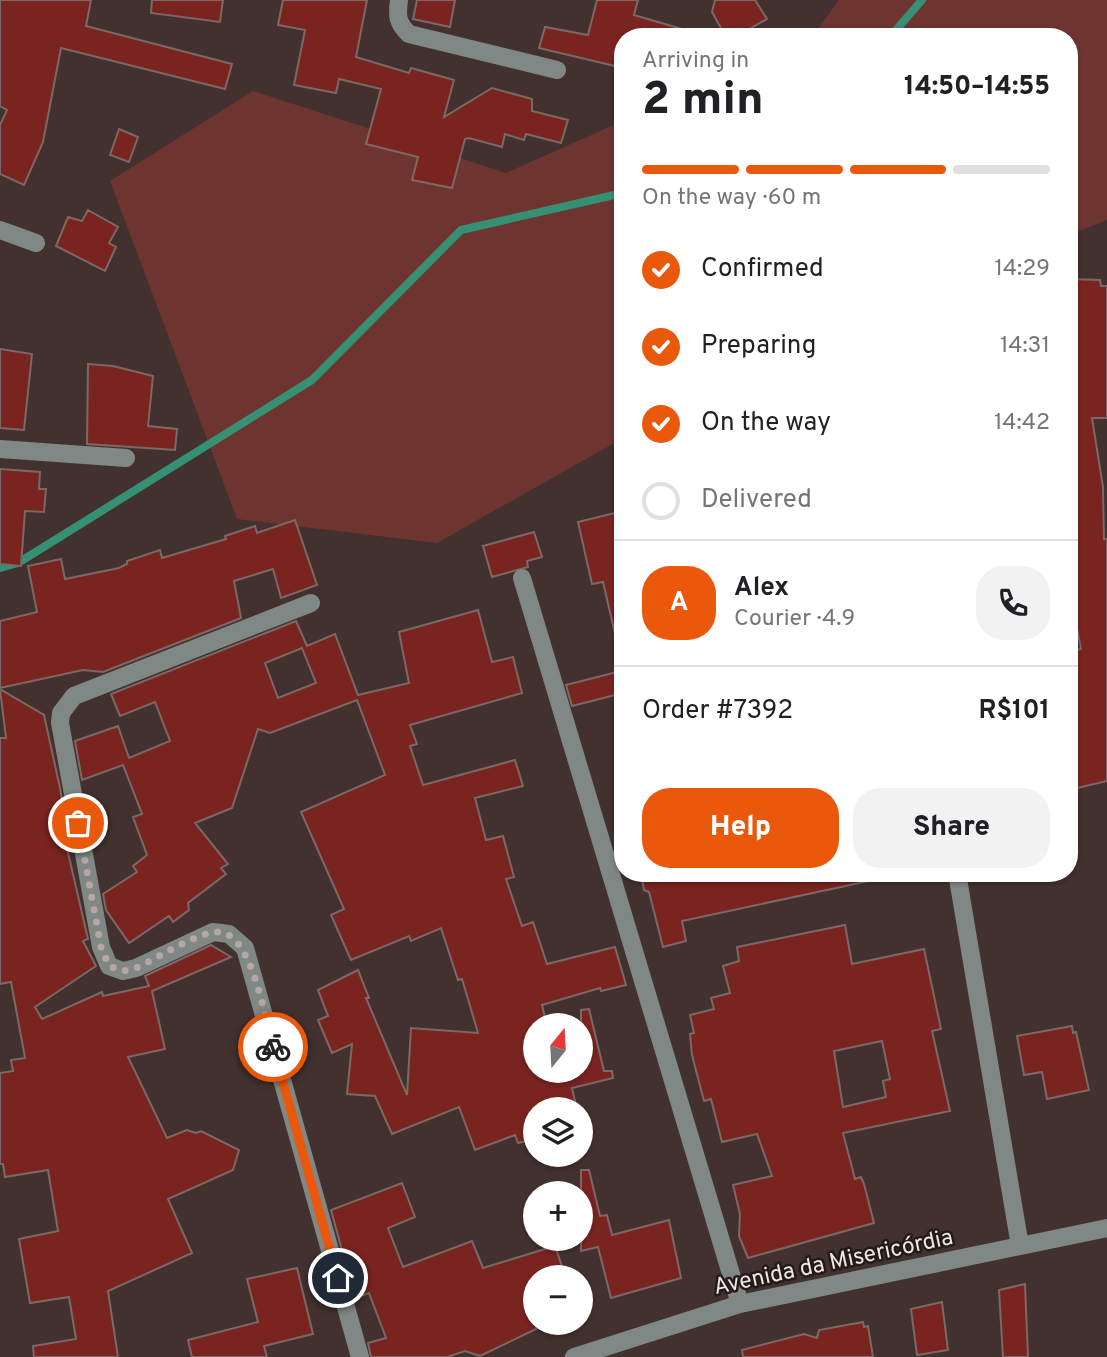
<!DOCTYPE html>
<html lang="en">
<head>
<meta charset="utf-8">
<style>
  :root { --surface:#fff; --page:#f2f2f2; --text:#202124; --muted:#757577; --line:#e0e0e0; --accent:#ea580c }
  body { margin:0; font-family:Overpass,sans-serif; background:var(--page); color:var(--text); height:100vh; display:flex; flex-direction:column; font-size:26px; white-space:nowrap }
  * { box-sizing:border-box; margin:0 }
  p { font-size:23px; color:var(--muted) }
  .icon { flex:none; width:38px; height:38px; fill:none; stroke:currentColor; stroke-width:2; stroke-linecap:round; stroke-linejoin:round }
  .map { position:relative; flex:1; overflow:hidden }
  .panel { position:absolute; left:614px; top:28px; width:464px; height:854px; display:flex; flex-direction:column; background:var(--surface); border-radius:28px; box-shadow:0 2px 5px #0004 }
  .panel>* { flex:none }
  .needle { width:46px; rotate:18deg }
  .fabs { position:absolute; left:523px; top:1013px; display:grid; gap:14px }
  .fabs a { display:grid; place-items:center; width:70px; height:70px; border-radius:50%; background:var(--surface); box-shadow:0 2px 5px #0004; font-size:35px }
  .pin { position:absolute; display:grid; place-items:center; width:60px; height:60px; color:#fff; margin:-30px; border:4px solid #fff; border-radius:50%; box-shadow:0 2px 7px #0007 }
  .courier { position:absolute; display:grid; place-items:center; width:70px; height:70px; margin:-35px; border:5px solid #ea580c; border-radius:50%; background:#fff; color:#222; box-shadow:0 2px 9px #0007 }
  .summary em { font-style:normal; font-weight:800 }
  .summary div { display:flex; flex-direction:column-reverse }
  .summary { display:flex; align-items:center; justify-content:space-between; height:119px; padding:0 28px }
  h1 { font-size:46px; font-weight:800; line-height:52px }
  .bar { display:grid; grid-template-columns:repeat(4,1fr); gap:10px 7px; align-content:center; height:84px; padding:0 28px }
  .bar i { height:9px; border-radius:5px; background:var(--line) }
  .bar .active { background:var(--accent) }
  .bar p { grid-column:span 4 }
  .line { display:flex; align-items:center; gap:18px; padding:0 28px; border-top:2px solid var(--line) }
  .line div { flex:1 }
  .round { display:grid; place-items:center; flex:none; width:74px; height:74px; border-radius:28px; background:var(--page) }
  ol { padding:0 28px; list-style:none }
  li { display:flex; align-items:center; gap:21px; height:77px }
  li p { margin-inline-start:auto }
  li .icon { padding:7px; border-radius:50%; background:var(--accent); color:#fff; stroke-width:4 }
  li:last-child { color:var(--muted) }
  li i { width:38px; height:38px; border:4px solid var(--line); border-radius:50% }
  .cta { display:flex; gap:14px; margin-top:auto; padding:14px 28px }
  .cta a { flex:1; height:80px; border-radius:28px; background:var(--accent); color:#fff; font-size:28px; font-weight:800; line-height:80px; text-align:center }
  .cta a+a { background:var(--page); color:var(--text) }
  .map>svg:first-child { display:block }
</style>
</head>
<body>
<div class="map">
<svg width="1107" height="1357" viewBox="0 0 1107 1357">
  <rect width="100%" height="100%" fill="#42312f"/>
  <path fill="#6e3530" d="M 839,0 L 1107,0 L 1107,220 L 1069,235 L 1069,37 L 812,37 Z
    M 253,91 L 506,173 L 623,121 L 623,438 L 437,543 L 237,519 L 110,181 Z"/>
  <g fill="none" stroke-linecap="round" stroke-linejoin="round">
    <path stroke="#369174" stroke-width="8" d="M 890,37 L 922,0
      M 0,568 L 18,563 L 312,380 L 461,230 L 623,193"/>
  </g>
  <path fill="#7a2420" stroke="#7c6866" stroke-width="2" fill-rule="evenodd" d="M 0,0 L 91,0 L 86,26 L 232,64 L 225,89 L 61,48 L 43,142 L 24,185 L 0,174 L 0,125 L 7,110 L 0,106 Z
    M 152,0 L 223,0 L 220,22 L 151,13 Z
    M 283,0 L 367,0 L 356,57 L 409,73 L 411,68 L 454,80 L 444,117 L 492,88 L 532,99 L 532,111 L 568,120 L 561,143 L 526,134 L 524,140 L 505,134 L 502,147 L 469,138 L 465,139 L 452,188 L 412,180 L 418,157 L 366,144 L 381,89 L 339,79 L 336,93 L 294,85 L 305,30 L 278,25 Z
    M 417,0 L 455,0 L 450,27 L 413,19 Z
    M 597,0 L 638,0 L 634,15 L 689,31 L 688,37 L 623,37 L 623,68 L 539,48 L 545,27 L 588,35 Z
    M 715,0 L 755,0 L 767,19 L 735,37 L 726,37 L 712,12 Z
    M 119,129 L 138,137 L 129,162 L 110,155 Z
    M 88,210 L 118,227 L 109,243 L 116,247 L 105,271 L 56,246 L 68,217 L 82,221 Z
    M 1069,279 L 1100,280 L 1101,286 L 1107,286 L 1107,418 L 1092,418 L 1103,487 L 1104,539 L 1107,539 L 1107,781 L 1069,790 L 1069,651 L 1081,649 L 1069,586 Z
    M 0,349 L 32,354 L 24,430 L 0,428 Z
    M 88,364 L 113,366 L 153,376 L 148,426 L 177,429 L 175,450 L 87,444 Z
    M 0,469 L 40,472 L 39,489 L 46,489 L 44,512 L 25,511 L 21,566 L 0,564 Z
    M 623,511 L 623,633 L 615,634 L 603,582 L 592,584 L 578,522 Z
    M 295,520 L 317,585 L 281,598 L 273,569 L 234,581 L 241,618 L 103,672 L 83,670 L 0,688 L 0,621 L 37,612 L 28,566 L 61,559 L 65,579 L 119,568 L 127,564 L 127,561 L 160,550 L 162,558 L 226,539 L 225,536 L 255,526 L 257,533 Z
    M 534,532 L 542,557 L 527,561 L 528,567 L 492,577 L 483,546 Z
    M 478,610 L 492,662 L 513,657 L 522,693 L 410,725 L 417,744 L 410,746 L 423,785 L 515,760 L 523,786 L 475,798 L 486,840 L 503,836 L 514,877 L 506,879 L 522,926 L 533,922 L 547,964 L 615,947 L 626,985 L 601,991 L 600,988 L 542,1005 L 547,1026 L 536,1026 L 536,1071 L 581,1071 L 581,1010 L 589,1009 L 604,1071 L 612,1071 L 613,1078 L 572,1088 L 577,1110 L 536,1110 L 536,1139 L 518,1143 L 515,1135 L 475,1150 L 459,1107 L 392,1134 L 375,1096 L 347,1094 L 352,1044 L 332,1053 L 318,1020 L 328,1016 L 318,990 L 358,970 L 369,998 L 366,998 L 407,1095 L 411,1028 L 478,1033 L 462,979 L 458,980 L 441,928 L 411,941 L 409,936 L 351,960 L 331,915 L 344,909 L 301,812 L 385,775 L 357,700 L 270,733 L 258,729 L 232,808 L 195,823 L 228,864 L 221,868 L 226,874 L 188,903 L 189,910 L 173,922 L 169,916 L 129,943 L 106,910 L 103,894 L 137,872 L 133,866 L 147,855 L 133,817 L 142,814 L 123,765 L 82,780 L 75,741 L 118,726 L 129,758 L 170,741 L 155,702 L 120,716 L 111,694 L 296,621 L 307,646 L 335,634 L 358,695 L 409,683 L 399,632 ZM 302,648 L 316,683 L 278,698 L 265,663 Z
    M 617,672 L 623,693 L 572,706 L 566,685 Z
    M 0,689 L 44,715 L 60,788 L 67,829 L 63,831 L 88,939 L 83,941 L 96,966 L 35,1007 L 42,1019 L 102,992 L 103,996 L 149,986 L 145,976 L 211,945 L 231,957 L 152,991 L 165,1049 L 128,1057 L 167,1138 L 187,1130 L 196,1133 L 201,1131 L 239,1150 L 233,1170 L 168,1199 L 192,1253 L 108,1291 L 118,1357 L 34,1357 L 33,1346 L 76,1339 L 69,1297 L 30,1303 L 19,1239 L 58,1231 L 48,1170 L 5,1177 L 3,1164 L 0,1164 L 0,1073 L 13,1071 L 11,1060 L 25,1058 L 11,982 L 0,984 L 0,738 L 6,738 Z
    M 641,873 L 868,873 L 869,881 L 682,921 L 686,941 L 663,947 L 649,892 L 644,890 Z
    M 845,925 L 852,964 L 924,949 L 941,1029 L 932,1031 L 950,1111 L 843,1133 L 855,1179 L 861,1177 L 864,1184 L 874,1223 L 748,1258 L 739,1236 L 740,1214 L 733,1185 L 772,1176 L 757,1134 L 722,1142 L 711,1099 L 704,1101 L 692,1055 L 690,1034 L 694,1033 L 690,1015 L 714,1009 L 711,998 L 730,993 L 723,966 L 739,961 L 737,947 ZM 882,1041 L 890,1079 L 883,1081 L 886,1097 L 843,1107 L 834,1051 Z
    M 1072,1026 L 1073,1033 L 1076,1032 L 1089,1090 L 1047,1099 L 1042,1072 L 1024,1075 L 1017,1036 Z
    M 581,1170 L 589,1170 L 600,1216 L 607,1215 L 612,1235 L 669,1220 L 681,1278 L 611,1298 L 598,1247 L 581,1251 Z
    M 402,1183 L 415,1217 L 388,1228 L 403,1267 L 472,1241 L 483,1268 L 555,1246 L 566,1278 L 536,1278 L 536,1329 L 480,1356 L 465,1351 L 447,1357 L 371,1357 L 368,1343 L 386,1338 L 369,1293 L 355,1298 L 331,1210 Z
    M 297,1268 L 313,1334 L 264,1346 L 267,1357 L 192,1357 L 188,1340 L 258,1322 L 247,1279 Z
    M 1025,1284 L 1028,1357 L 1003,1357 L 999,1290 Z
    M 942,1302 L 948,1350 L 917,1355 L 911,1309 Z
    M 863,1322 L 864,1327 L 868,1326 L 873,1357 L 743,1357 L 742,1350 L 804,1334 L 817,1338 L 819,1330 Z"/>
  <g fill="none" stroke-linecap="round" stroke-linejoin="round">
    <path stroke="#808885" stroke-width="18" d="M 399,0 C 397,16 397,23 409,34 L 557,70
      M 0,230 L 36,243
      M 0,449 L 126,458
      M 522,578 L 740,1304
      M 311,603 L 74,696 L 61,713 L 60,723 L 101,947 L 109,966 L 123,971 L 136,968 L 213,932 L 229,934 L 245,948 L 360,1357
      M 957,873 L 1020,1246
      M 574,1357 L 740,1304 L 1107,1228"/>
  </g>
  <g fill="none" stroke-linecap="round" stroke-linejoin="round">
    <path stroke="#b4a7a5" stroke-width="7" stroke-dasharray="0 12.6" d="M 78,823 L 101,947 L 109,966 L 123,971 L 136,968 C 158,958 194,934 216,932 C 252,929 265,1020 273,1047"/>
    <path stroke="#ea580c" stroke-width="9" d="M 273,1047 L 338,1278"/>
  </g>
  <g text-anchor="middle" stroke-width="5" stroke-linejoin="round" paint-order="stroke">
    <g font-size="23" fill="#f1e6e4" stroke="#231b1a">
      <text transform="translate(833 1261) rotate(-12)" y="8">Avenida da Misericórdia</text>
    </g>
  </g>
</svg>
<div class="fabs">
<a><svg class="needle" viewBox="-14 -14 28 28"><path d="M0-13l5 13h-10z" fill="#e53935"/><path d="M0 13l5-13h-10z" fill="#757577"/></svg></a>
<a><svg class="icon" aria-label="layers" viewBox="0 0 24 24"><path d="M12 4l9 5-9 5-9-5zM3 14l9 5 9-5"/></svg></a>
<a>+</a>
<a>−</a>
</div>
<div class="pin" style="left:78px;top:823px;background:#ea580c"><svg class="icon" aria-label="bag" viewBox="0 0 24 24"><path d="M5 8h14l-1 12H6zM9 8a3 3 0 0 1 6 0"/></svg></div>
<div class="pin" style="left:338px;top:1278px;background:#1f2937"><svg class="icon" aria-label="home" viewBox="0 0 24 24"><path d="M3 11l9-7 9 7M6 9v11h12V9"/></svg></div>
<div class="courier" style="left:273px;top:1047px"><svg class="icon" aria-label="bike" viewBox="0 0 24 24"><circle cx="6" cy="16" r="4"/><circle cx="18" cy="16" r="4"/><path d="M6 16l4-8h5l3 8M10 8l3 8H6M13 5h3"/></svg></div>
<section class="panel">
<div class="summary"><div><h1>2 min</h1><p>Arriving in</p></div><em>14:50–14:55</em></div>
<div class="bar"><i class="active"></i><i class="active"></i><i class="active"></i><i></i><p>On the way · 60 m</p></div>
<ol>
<li><svg class="icon" aria-label="check" viewBox="0 0 24 24"><path d="M5 12l5 5 9-10"/></svg>Confirmed<p>14:29</p></li>
<li><svg class="icon" aria-label="check" viewBox="0 0 24 24"><path d="M5 12l5 5 9-10"/></svg>Preparing<p>14:31</p></li>
<li><svg class="icon" aria-label="check" viewBox="0 0 24 24"><path d="M5 12l5 5 9-10"/></svg>On the way<p>14:42</p></li>
<li><i></i>Delivered</li>
</ol>
<div class="line" style="height:126px"><b class="round" style="background:var(--accent);color:#fff">A</b><div><b>Alex</b><p>Courier · 4.9</p></div><a class="round"><svg class="icon" aria-label="phone" viewBox="0 0 24 24"><path d="M5 4h4l2 5-3 2q2 4 5 5l2-3 5 2v4C11 20 4 13 5 4z"/></svg></a></div>
<div class="line" style="height:91px"><div>Order #7392</div><b>R$101</b></div>
<div class="cta"><a>Help</a><a>Share</a></div>
</section>
</div>
</body>
</html>
